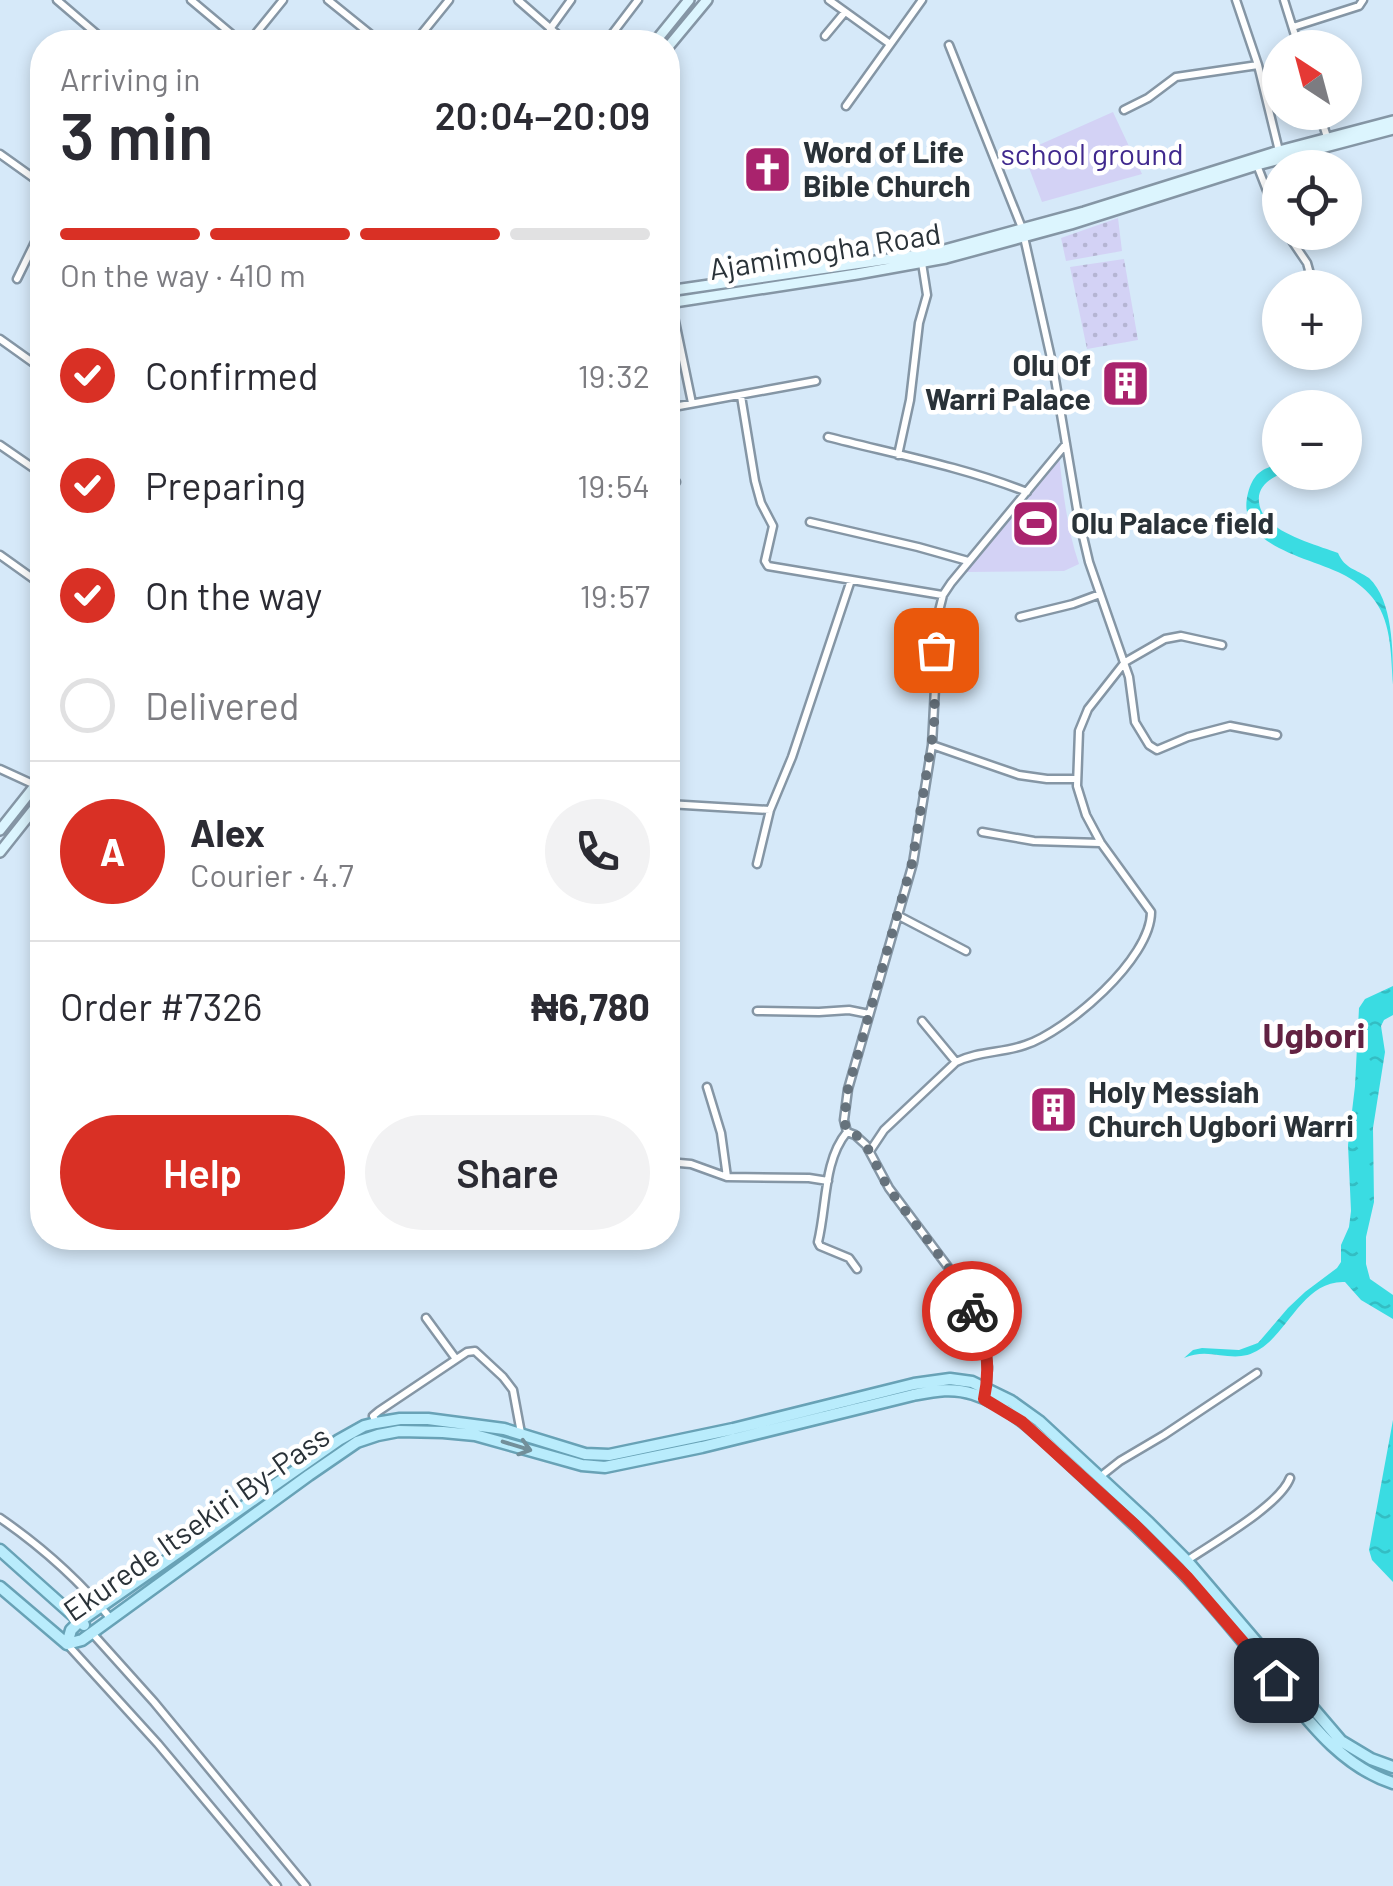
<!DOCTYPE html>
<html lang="en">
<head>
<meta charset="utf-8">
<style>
  :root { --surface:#fff; --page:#f2f2f3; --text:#2b2b33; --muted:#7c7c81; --line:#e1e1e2; --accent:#d93025 }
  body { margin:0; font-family:Barlow,sans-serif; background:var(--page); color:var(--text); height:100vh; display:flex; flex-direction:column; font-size:38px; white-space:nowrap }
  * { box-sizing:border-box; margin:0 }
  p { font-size:32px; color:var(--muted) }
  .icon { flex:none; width:55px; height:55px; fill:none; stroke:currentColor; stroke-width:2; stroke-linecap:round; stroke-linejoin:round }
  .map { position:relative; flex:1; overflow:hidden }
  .sheet { position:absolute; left:30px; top:30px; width:650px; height:1220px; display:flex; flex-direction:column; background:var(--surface); border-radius:40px; box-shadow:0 5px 15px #0003 }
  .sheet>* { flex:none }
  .needle { width:65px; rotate:324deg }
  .fabs { position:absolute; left:1262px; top:30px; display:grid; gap:20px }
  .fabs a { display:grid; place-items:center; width:100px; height:100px; border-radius:50%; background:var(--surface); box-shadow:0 5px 15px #0003; font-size:50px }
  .pin { position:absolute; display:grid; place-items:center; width:85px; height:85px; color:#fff; margin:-42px; border-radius:20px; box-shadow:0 5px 15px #0006 }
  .courier { position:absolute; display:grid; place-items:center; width:100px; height:100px; margin:-50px; border:8px solid #d93025; border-radius:50%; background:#fff; color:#222; box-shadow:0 2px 12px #0007 }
  .summary em { font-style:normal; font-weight:600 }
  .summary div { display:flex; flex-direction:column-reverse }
  .summary { display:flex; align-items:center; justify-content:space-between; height:170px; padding:0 30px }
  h1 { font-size:65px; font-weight:600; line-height:75px }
  .bar { display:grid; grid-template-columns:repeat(4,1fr); gap:15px 10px; align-content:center; height:120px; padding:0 30px }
  .bar i { height:12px; border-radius:8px; background:var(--line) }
  .bar .selected { background:var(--accent) }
  .bar p { grid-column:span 4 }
  .line { display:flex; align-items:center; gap:25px; padding:0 30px; border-top:2px solid var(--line) }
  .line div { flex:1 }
  .round { display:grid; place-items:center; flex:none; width:105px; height:105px; border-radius:52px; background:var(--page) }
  ol { padding:0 30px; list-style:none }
  li { display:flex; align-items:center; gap:30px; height:110px }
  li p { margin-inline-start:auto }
  li .icon { padding:10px; border-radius:50%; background:var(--accent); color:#fff; stroke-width:4 }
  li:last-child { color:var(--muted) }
  li i { width:55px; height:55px; border:5px solid var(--line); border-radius:50% }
  .primary-button { display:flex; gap:20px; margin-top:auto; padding:20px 30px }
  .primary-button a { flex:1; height:115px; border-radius:60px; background:var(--accent); color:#fff; font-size:40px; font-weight:600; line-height:115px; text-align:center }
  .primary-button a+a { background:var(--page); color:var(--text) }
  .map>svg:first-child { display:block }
</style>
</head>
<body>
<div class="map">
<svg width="1393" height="1886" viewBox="0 0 1393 1886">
  <defs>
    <pattern id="garden-dots" width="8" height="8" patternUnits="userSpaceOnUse" patternTransform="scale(2.5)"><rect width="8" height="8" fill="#d3d2f5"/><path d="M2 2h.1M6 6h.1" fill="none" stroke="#b5b5d3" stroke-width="1.8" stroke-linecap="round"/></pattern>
    <pattern id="water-ripples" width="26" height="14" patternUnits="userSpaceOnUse" patternTransform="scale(2.5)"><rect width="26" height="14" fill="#3adce2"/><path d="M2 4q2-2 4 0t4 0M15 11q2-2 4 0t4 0" fill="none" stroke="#33bdc3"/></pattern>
  </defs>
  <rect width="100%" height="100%" fill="#d6e9f9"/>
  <path fill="#d3d2f5" d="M 1113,112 L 1142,174 L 1042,202 L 1023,152 Z
    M 1059,455 C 1063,492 1067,529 1079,564 L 1064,571 L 966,572 Z"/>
  <path fill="url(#garden-dots)" d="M 1118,218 L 1122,251 L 1066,261 L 1061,238 Z
    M 1124,259 L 1138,340 L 1087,349 L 1070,267 Z"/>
  <path fill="url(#water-ripples)" d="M 1280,464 L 1280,472 L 1283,473 C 1271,478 1257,486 1259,502 C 1261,531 1315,544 1338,553 C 1345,569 1356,569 1369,578 C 1393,601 1393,649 1393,685 C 1391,658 1392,624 1375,601 C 1368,591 1357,582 1346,576 C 1312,557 1234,548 1248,493 C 1254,473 1261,469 1280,464 Z
    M 1393,986 L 1393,1015 L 1384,1020 L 1381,1026 L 1385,1052 L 1373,1128 L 1374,1202 L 1366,1237 L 1366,1264 L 1370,1279 L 1393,1295 L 1393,1319 L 1361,1300 L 1345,1282 C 1304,1280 1289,1331 1260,1349 C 1233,1367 1212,1345 1184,1358 L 1193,1350 L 1202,1348 L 1239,1350 L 1258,1343 L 1288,1308 L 1305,1292 L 1337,1268 L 1341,1262 L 1341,1245 L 1349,1227 L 1351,1211 L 1348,1145 L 1355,1086 L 1359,1008 L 1365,999 Z
    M 1393,1420 L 1393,1582 L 1372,1560 L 1369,1550 Z"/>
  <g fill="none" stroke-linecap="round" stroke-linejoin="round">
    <defs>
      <path id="minor" d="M 57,0 L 106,42
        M 191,0 L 241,42
        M 328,0 L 380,42
        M 518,0 L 566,42
        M 829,0 L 890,44
        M 1236,0 L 1258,65 L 1279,151
        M 1284,0 L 1299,48
        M 1293,27 L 1359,6 L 1363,0
        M 550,29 L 571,0
        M 825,36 L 845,12
        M 249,42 L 283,0
        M 415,42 L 449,0
        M 606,42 L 638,0
        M 949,45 L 1022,228 L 1053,367 L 1078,515 L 1089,562 L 1129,677 L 1135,722 L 1149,745 L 1157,750 L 1188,737 L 1230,726 L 1277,735
        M 846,106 L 922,0
        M 1124,110 L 1148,98 L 1176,77 L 1258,65
        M 1319,112 L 1327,137
        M 0,154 L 42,184
        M 1257,165 L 1280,224
        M 1286,232 L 1307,263 L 1314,288
        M 17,279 L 42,228
        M 671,302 L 692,403
        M 0,339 L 42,369
        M 741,396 L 755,481 L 761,503 L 773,526 L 765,561 L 768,566 L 942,595
        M 668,408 L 816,381
        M 828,437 C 895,454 963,467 1027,492
        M 0,445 L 42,474
        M 898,455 L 910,400 L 919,323 L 927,295 L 922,263
        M 668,474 L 676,482
        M 810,522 L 918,547 L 968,561
        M 0,555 L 42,585
        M 1020,617 L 1073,604 L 1100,594
        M 932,745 L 1019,775 L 1047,779 L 1077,779
        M 0,769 L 35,785
        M 668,804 L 770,810
        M 982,832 L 1034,841 L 1100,843
        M 757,864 L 770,810 L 792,757 L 851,580
        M 899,916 L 966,951
        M 757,1011 L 819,1012 L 849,1010 L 869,1014
        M 922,1021 L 956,1062
        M 707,1087 L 721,1133 L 727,1177
        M 847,1132 L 844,1120 L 848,1089 L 913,863 L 932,745 L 939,611 L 943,595 L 951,583 L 1066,444
        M 847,1132 L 855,1135 L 866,1145 L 889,1188 L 948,1267 L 967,1303 L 980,1321 L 988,1367 L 986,1390
        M 847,1132 C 823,1161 827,1206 818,1242 L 820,1246 L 849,1258 L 857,1269
        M 870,1151 L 884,1130 L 956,1062 C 978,1051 1003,1053 1025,1045 C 1067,1031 1151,959 1151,912 L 1101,843 L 1086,815 L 1077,786 L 1079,731 L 1088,709 L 1125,662 L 1165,639 L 1181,636 L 1222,645
        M 668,1162 L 691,1164 L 727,1177 L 809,1178 L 828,1181
        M 426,1318 L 456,1359
        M 376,1422 L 373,1416 L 379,1411 L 467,1352 L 475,1351 L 503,1377 L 513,1390 L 521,1433
        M 1101,1476 L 1120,1461 L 1164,1435 L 1257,1373
        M 0,1518 C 42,1547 79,1580 111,1619
        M 1188,1560 C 1213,1543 1280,1505 1290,1478
        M 92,1633 L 154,1702 L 306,1886
        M 67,1644 L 158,1744 L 277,1886"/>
      <path id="secondary" d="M 655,42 L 689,0
        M 668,47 L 707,0
        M 668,291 L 937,252 L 1084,212 L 1279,151 L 1393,121
        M 668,303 L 857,274 L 946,258 L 1071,224 L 1257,165 L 1393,129
        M 0,830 L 42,777
        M 0,852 L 42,799"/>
      <path id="primary" d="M 0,1550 L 84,1625
        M 0,1587 L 67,1644
        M 67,1644 L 71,1630 L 80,1621 L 339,1440 L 364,1426 L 376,1423 L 400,1419 L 428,1419 L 504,1429 L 585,1454 L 609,1455 L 733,1429 L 914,1384 L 950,1379 L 972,1382 L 1011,1401 L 1039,1421 L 1149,1523 L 1187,1561 L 1341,1741 L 1371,1759 L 1393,1767
        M 67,1644 L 82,1640 L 309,1475 L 357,1442 L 378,1435 L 399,1431 L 443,1432 L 475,1435 L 582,1465 L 605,1467 L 702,1447 L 913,1395 C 934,1391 952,1387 973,1394 C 1015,1407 1050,1446 1082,1475 C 1117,1508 1153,1541 1186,1576 C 1212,1603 1236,1633 1260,1662 C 1299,1707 1334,1764 1393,1783"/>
    </defs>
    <use href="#minor" stroke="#8596a5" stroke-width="11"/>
    <use href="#secondary" stroke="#8596a5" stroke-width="14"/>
    <use href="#primary" stroke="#68a2b6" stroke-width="15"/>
    <use href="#minor" stroke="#fff" stroke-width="6"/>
    <use href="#secondary" stroke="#dcf5fe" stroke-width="9"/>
    <use href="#primary" stroke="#b9ecfc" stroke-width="10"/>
  </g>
  <defs><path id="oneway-shaft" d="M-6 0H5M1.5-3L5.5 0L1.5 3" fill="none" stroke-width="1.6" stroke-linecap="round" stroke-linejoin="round" transform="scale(2.5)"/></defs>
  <use stroke="#728f9a" href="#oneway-shaft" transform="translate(517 1446) rotate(17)"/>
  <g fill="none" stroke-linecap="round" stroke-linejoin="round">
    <path stroke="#66727c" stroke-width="10" stroke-dasharray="0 18" d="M 936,650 L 934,727 L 912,863 L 848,1089 L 844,1120 L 847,1132 L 856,1135 L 866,1145 L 888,1188 L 948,1267 L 972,1311"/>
    <path stroke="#d93025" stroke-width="12" d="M 972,1311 C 988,1333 990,1372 984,1399 L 1022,1422 L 1135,1525 L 1187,1577 L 1276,1680"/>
  </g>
  <defs>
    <symbol id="church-square" viewBox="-11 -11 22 22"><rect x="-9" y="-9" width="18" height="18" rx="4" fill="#a9236d" stroke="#fff"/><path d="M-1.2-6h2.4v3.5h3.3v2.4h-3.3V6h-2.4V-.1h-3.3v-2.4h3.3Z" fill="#fff"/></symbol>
    <symbol id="building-square" viewBox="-11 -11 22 22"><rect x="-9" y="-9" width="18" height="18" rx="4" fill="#a9236d" stroke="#fff"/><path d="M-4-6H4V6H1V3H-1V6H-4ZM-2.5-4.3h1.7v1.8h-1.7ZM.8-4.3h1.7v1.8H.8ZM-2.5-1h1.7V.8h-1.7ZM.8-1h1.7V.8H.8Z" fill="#fff"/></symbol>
    <symbol id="stadium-square" viewBox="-11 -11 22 22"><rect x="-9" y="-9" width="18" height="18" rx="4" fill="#a9236d" stroke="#fff"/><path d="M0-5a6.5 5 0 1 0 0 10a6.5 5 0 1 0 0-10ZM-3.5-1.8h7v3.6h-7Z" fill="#fff"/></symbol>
  </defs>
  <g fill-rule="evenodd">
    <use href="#church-square" x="740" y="142" width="55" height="55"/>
    <use href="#building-square" x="1098" y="356" width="55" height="55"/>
    <use href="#stadium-square" x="1008" y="496" width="55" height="55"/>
    <use href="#building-square" x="1026" y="1082" width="55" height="55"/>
  </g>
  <g text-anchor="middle" stroke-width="9" stroke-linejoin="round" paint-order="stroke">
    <g font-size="30" font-weight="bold" fill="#2a3238" stroke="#fff" text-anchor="start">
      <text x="803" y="163">Word of Life<tspan x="803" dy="34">Bible Church</tspan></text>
      <text x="1091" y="376" text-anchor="end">Olu Of<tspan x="1091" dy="34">Warri Palace</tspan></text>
      <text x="1071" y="534">Olu Palace field</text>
      <text x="1088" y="1103">Holy Messiah<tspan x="1088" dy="34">Church Ugbori Warri</tspan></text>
    </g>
    <g font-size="30" fill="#40298e" stroke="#fff">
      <text x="1092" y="165">school ground</text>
    </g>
    <g font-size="30" fill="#2a3238" stroke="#fff">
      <text transform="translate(825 252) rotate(-9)" y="10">Ajamimogha Road</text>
      <text transform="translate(197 1524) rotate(-35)" y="10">Ekurede Itsekiri By-Pass</text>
    </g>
    <g font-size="35" font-weight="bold" fill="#622242" stroke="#fff">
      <text x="1314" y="1048">Ugbori</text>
    </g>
  </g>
</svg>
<div class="fabs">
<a><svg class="needle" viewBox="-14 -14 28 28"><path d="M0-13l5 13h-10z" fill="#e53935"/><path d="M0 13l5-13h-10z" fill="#7c7c81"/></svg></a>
<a><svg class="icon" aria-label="locate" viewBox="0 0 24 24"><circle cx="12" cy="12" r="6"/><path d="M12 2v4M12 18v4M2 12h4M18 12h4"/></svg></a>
<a>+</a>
<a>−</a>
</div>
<div class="pin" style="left:936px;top:650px;background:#ea580c"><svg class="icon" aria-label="bag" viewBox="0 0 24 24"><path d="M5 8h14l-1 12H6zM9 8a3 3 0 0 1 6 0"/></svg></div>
<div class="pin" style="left:1276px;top:1680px;background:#1f2937"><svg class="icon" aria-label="home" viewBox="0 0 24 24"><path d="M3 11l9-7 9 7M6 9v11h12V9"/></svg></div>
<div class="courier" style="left:972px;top:1311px"><svg class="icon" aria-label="bike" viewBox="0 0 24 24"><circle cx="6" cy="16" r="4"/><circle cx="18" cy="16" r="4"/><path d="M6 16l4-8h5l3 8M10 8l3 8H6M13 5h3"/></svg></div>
<section class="sheet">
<div class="summary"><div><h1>3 min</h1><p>Arriving in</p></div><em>20:04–20:09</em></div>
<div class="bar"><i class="selected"></i><i class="selected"></i><i class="selected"></i><i></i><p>On the way · 410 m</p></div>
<ol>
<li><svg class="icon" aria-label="check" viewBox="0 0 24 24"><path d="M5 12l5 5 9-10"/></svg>Confirmed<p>19:32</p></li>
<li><svg class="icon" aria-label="check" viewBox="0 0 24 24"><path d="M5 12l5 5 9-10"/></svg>Preparing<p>19:54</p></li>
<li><svg class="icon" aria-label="check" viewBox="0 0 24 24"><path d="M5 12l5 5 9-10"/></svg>On the way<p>19:57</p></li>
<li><i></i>Delivered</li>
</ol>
<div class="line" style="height:180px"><b class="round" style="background:var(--accent);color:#fff">A</b><div><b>Alex</b><p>Courier · 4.7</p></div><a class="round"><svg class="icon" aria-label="phone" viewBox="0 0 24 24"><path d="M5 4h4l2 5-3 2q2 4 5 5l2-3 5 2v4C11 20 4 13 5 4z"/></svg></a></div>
<div class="line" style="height:130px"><div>Order #7326</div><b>₦6,780</b></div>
<div class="primary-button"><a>Help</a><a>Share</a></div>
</section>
</div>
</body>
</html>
